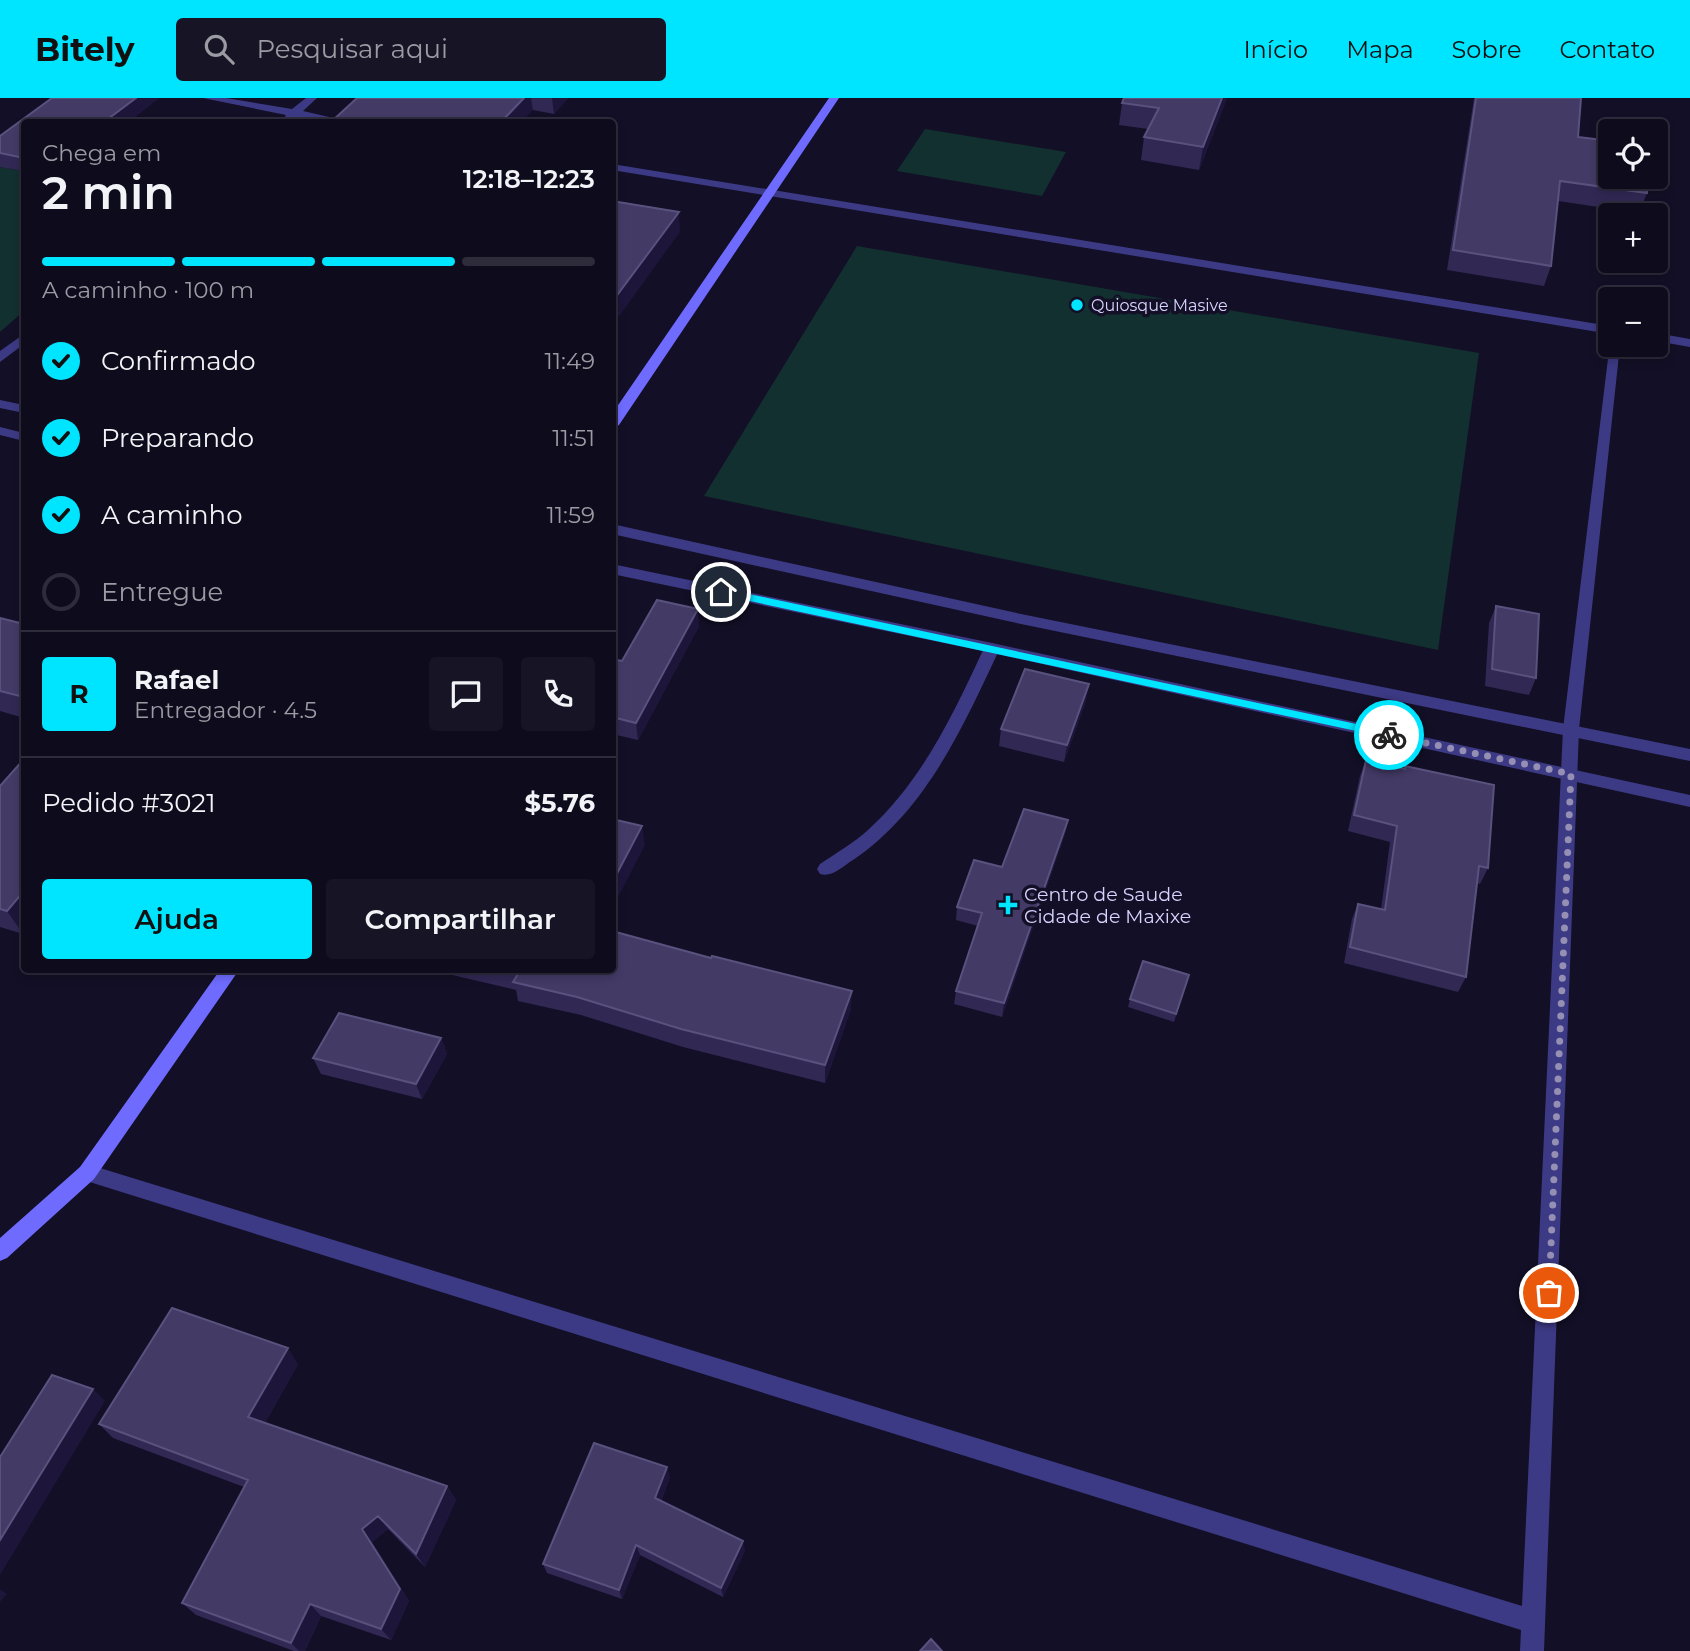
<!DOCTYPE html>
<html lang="pt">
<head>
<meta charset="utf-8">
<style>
  :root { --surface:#0e0b1c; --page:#171425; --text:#f1f3f6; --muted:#9b9ba3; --line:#2e2b3b; --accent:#00e5ff }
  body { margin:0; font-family:Montserrat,sans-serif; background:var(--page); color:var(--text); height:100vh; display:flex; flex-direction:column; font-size:26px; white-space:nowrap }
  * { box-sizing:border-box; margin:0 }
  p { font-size:23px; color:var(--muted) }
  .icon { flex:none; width:38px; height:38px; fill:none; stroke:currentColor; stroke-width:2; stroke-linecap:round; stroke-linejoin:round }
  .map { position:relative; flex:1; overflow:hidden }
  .sheet { position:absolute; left:21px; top:21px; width:595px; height:854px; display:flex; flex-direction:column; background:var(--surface); border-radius:7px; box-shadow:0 4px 10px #0003,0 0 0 2px var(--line) }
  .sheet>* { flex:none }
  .fabs { position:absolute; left:1598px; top:21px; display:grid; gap:14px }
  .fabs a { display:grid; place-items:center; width:70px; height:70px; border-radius:7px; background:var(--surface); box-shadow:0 4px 10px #0003,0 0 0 2px var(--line); font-size:35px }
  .pin { position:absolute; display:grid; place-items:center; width:60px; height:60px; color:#fff; margin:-30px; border:4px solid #fff; border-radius:50%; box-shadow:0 2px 7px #0007 }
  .courier { position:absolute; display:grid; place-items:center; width:70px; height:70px; margin:-35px; border:5px solid #00e5ff; border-radius:50%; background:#fff; color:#222; box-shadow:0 2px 9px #0007 }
  .summary em { font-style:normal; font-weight:600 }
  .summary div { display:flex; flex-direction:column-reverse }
  .summary { display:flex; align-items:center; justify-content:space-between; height:119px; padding:0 21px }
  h1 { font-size:46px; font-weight:600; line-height:52px }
  .bar { display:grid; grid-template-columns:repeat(4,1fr); gap:10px 7px; align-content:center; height:84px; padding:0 21px }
  .bar i { height:9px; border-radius:5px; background:var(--line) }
  .bar .on { background:var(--accent) }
  .bar p { grid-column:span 4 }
  .line { display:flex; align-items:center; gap:18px; padding:0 21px; border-top:2px solid var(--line) }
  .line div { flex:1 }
  .round { display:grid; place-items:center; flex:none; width:74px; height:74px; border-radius:7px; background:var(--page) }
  ol { padding:0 21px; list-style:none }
  li { display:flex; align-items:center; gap:21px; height:77px }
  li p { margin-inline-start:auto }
  li .icon { padding:7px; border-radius:50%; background:var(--accent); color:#111; stroke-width:4 }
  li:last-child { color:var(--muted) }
  li i { width:38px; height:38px; border:4px solid var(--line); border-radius:50% }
  .action { display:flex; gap:14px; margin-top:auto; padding:14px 21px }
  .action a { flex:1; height:80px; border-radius:7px; background:var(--accent); color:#111; font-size:28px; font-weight:600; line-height:80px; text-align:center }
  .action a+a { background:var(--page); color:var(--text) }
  header { display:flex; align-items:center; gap:42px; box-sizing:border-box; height:98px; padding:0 35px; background:var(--accent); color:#111 }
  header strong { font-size:33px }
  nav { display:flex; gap:38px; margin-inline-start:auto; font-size:24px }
  .search { width:490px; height:63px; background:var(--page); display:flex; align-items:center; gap:18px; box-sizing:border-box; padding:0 24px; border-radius:7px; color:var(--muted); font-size:26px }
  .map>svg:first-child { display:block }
</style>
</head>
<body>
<header>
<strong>Bitely</strong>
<div class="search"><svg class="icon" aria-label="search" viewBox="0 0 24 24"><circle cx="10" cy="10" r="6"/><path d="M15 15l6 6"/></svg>Pesquisar aqui</div>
<nav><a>Início</a><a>Mapa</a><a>Sobre</a><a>Contato</a></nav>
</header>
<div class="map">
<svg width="1690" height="1553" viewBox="0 0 1690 1553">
  <rect width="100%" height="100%" fill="#130f26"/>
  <path fill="#12302f" d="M 925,31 L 1066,54 L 1042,98 L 897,73 Z
    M 0,69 L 24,73 L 24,213 L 0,234 Z
    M 857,148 L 1479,255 L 1438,552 L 704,398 Z"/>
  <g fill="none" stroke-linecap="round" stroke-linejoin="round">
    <path fill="#3d3a85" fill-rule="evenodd" d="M 203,0 L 226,0 L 292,11 L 306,0 L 317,0 L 303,13 L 351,24 C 331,26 307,16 289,23 L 284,20 L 286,17 Z
      M 612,66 L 1610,228 L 1610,236 L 612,72 Z
      M 1656,235 L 1690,241 L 1690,249 L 1656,243 Z
      M 24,236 L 24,246 L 0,264 L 0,253 Z
      M 1610,244 L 1610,247 L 1620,247 L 1579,631 L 1544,1553 L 1520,1553 L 1521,1532 L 80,1081 L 77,1075 L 80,1069 L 87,1066 L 1522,1508 L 1563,631 Z
      M 992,545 L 1000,550 C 964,627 926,713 853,762 C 843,768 832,780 820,776 L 817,771 L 820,766 C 836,755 854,745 868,732 C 922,683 954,615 984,550 Z"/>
    <path fill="#3d3a85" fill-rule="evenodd" d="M 0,302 L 24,307 L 24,315 L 0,310 Z
      M 0,329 L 24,335 L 24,343 L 0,337 Z
      M 612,426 L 1021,516 L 1690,651 L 1690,663 L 1021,526 L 612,436 Z
      M 612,466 L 992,545 L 1690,697 L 1690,709 L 992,555 L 612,476 Z"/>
    <path fill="#6f6bff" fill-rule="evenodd" d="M 829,0 L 839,0 L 619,327 L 612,331 L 612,316 Z
      M 220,872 L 239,872 L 94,1081 L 7,1160 L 0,1163 L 0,1140 L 80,1069 Z"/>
  </g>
  <path fill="#312854" d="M 52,0 L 159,0 L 128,24 L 24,24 L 24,73 L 0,69 L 0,38 Z
    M 357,0 L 568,0 L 554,16 L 533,12 Z
    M 1227,0 L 1199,72 L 1141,62 L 1144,39 L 1148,31 L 1119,27 L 1122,5 Z
    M 1474,0 L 1581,0 L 1578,39 L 1647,95 L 1639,115 L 1558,103 L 1551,168 L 1544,188 L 1447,172 Z
    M 1496,508 L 1536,580 L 1529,597 L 1485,588 L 1489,525 Z
    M 0,520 L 24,526 L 24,620 L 0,613 Z
    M 699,528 L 638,642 L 612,636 L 612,561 L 622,563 Z
    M 1086,603 L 1064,664 L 999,648 L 1001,631 Z
    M 24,661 L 24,834 L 23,836 L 0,829 L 0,688 Z
    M 1366,662 L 1404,671 L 1405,668 L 1488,770 L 1480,786 L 1477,785 L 1466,879 L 1458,894 L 1344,865 L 1352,821 L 1358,806 L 1381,811 L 1390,744 L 1348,733 L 1360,678 Z
    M 1068,722 L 1065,736 L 1002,919 L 954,906 L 956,893 L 978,828 L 956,822 L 957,809 L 1002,769 Z
    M 446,872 L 612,872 L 851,911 L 825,985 L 683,949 L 581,917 L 518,903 L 516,892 L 448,876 Z
    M 1189,877 L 1174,924 L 1128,909 L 1130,901 Z
    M 441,940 L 447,956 L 422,1001 L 321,976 L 313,960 Z
    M 298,1266 L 265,1325 L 447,1388 L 456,1402 L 425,1469 L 388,1431 L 372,1444 L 409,1503 L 391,1542 L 321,1518 L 305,1553 L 294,1553 L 196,1517 L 182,1505 L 244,1389 L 113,1340 L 99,1326 Z
    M 670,1379 L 661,1403 L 745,1453 L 723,1499 L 640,1457 L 622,1501 L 547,1475 L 543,1466 Z"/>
  <path fill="#1d163a" d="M 136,0 L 159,0 L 128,24 L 108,21 Z
    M 524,0 L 531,0 L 533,12 L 522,24 L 501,24 Z
    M 552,0 L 568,0 L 554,16 Z
    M 1222,0 L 1227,0 L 1199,72 L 1203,49 Z
    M 679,114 L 680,134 L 612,228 L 612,204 Z
    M 698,511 L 699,528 L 638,642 L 636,625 Z
    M 1089,586 L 1086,603 L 1064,664 L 1067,647 Z
    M 1068,722 L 1065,736 L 1002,919 L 1004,905 Z
    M 642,728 L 645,747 L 612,811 L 612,785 Z
    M 24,793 L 24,834 L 23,836 L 7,813 Z
    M 852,893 L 851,911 L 825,985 L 825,967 Z
    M 441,940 L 447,956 L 422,1001 L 416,986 Z
    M 288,1250 L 298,1266 L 260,1334 L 248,1319 Z
    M 93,1291 L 105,1303 L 0,1477 L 0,1442 Z
    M 667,1369 L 670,1379 L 658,1410 L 655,1400 Z
    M 447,1388 L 456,1402 L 425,1469 L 416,1456 Z
    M 378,1418 L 388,1431 L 372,1444 L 409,1503 L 391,1542 L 381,1531 L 362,1431 Z
    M 743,1443 L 745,1453 L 723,1499 L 721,1490 Z
    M 636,1447 L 640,1457 L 622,1501 L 619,1492 Z
    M 0,1491 L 7,1496 L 0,1504 Z
    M 310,1506 L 321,1518 L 305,1553 L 299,1553 L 291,1545 Z"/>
  <path fill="#433a66" stroke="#5a527e" stroke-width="2" d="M 52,0 L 136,0 L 108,21 L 130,24 L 24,24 L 24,60 L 0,55 L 0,38 Z
    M 357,0 L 524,0 L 501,24 L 331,24 Z
    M 1124,0 L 1222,0 L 1203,49 L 1144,39 L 1159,10 L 1122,5 Z
    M 1476,0 L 1581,0 L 1578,39 L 1610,43 L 1610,79 L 1646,79 L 1647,95 L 1560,83 L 1551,168 L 1453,152 Z
    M 612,103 L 679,114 L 612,204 Z
    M 657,502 L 698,511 L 636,625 L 612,619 L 612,561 L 622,563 Z
    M 1496,508 L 1539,516 L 1536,580 L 1492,571 Z
    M 0,520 L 24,526 L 24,599 L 0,593 Z
    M 1025,571 L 1089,586 L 1067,647 L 1001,631 Z
    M 24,661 L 24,793 L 7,813 L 0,811 L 0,688 Z
    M 1366,662 L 1405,671 L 1405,668 L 1494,687 L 1488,770 L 1479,768 L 1466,879 L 1350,849 L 1358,806 L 1385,812 L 1397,728 L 1354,717 Z
    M 1024,711 L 1068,722 L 1004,905 L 956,893 L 982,815 L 957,809 L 974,762 L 1002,769 Z
    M 612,721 L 642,728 L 612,785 Z
    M 612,833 L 711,860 L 712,858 L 852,893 L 825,967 L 681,931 L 577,899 L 513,884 L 518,876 L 500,872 L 612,872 Z
    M 1143,863 L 1189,877 L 1176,916 L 1130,901 Z
    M 339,915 L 441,940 L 416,986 L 313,960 Z
    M 172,1210 L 288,1250 L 248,1319 L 447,1388 L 416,1456 L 378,1418 L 362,1431 L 400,1491 L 381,1531 L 310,1506 L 291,1545 L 182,1505 L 248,1382 L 99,1326 Z
    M 52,1277 L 93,1291 L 0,1442 L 0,1359 Z
    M 594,1345 L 667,1369 L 655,1400 L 743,1443 L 721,1490 L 636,1447 L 619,1492 L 543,1466 Z
    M 931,1541 L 942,1553 L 920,1553 Z"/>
  <path fill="#00e5ff" d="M 721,490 L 1389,633 L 1394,637 L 1389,640 L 717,496 L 716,494 Z"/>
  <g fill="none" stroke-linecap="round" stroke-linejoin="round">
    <path stroke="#948fb3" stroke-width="7" stroke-dasharray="0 12.6" d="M 1389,637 L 1571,676 L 1549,1195"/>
  </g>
  <g fill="#00e5ff" stroke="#130f26" stroke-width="2.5">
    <circle cx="1077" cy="207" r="7"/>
    <path d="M1004.5 796.5h7v7h7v7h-7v7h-7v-7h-7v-7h7z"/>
  </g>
  <g text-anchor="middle" stroke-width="7" stroke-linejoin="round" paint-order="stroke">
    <g font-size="16" fill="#d9d4ff" stroke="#130f26" text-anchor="start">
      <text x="1091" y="213">Quiosque Masive</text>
    </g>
    <g font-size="19" fill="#d9d4ff" stroke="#130f26" text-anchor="start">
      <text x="1024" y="803">Centro de Saude<tspan x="1024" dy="22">Cidade de Maxixe</tspan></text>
    </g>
  </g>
</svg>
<div class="fabs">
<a><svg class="icon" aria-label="locate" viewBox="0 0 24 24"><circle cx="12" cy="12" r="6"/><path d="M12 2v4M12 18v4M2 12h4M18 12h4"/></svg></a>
<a>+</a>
<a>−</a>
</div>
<div class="pin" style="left:1549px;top:1195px;background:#ea580c"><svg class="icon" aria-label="bag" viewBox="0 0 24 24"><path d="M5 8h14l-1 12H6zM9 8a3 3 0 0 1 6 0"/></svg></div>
<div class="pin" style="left:721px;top:494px;background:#1f2937"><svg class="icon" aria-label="home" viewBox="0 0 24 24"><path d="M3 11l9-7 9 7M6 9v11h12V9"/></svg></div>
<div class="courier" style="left:1389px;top:637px"><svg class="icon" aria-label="bike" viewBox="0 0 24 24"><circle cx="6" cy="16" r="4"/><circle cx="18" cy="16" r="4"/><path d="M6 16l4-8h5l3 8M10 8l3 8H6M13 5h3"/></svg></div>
<section class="sheet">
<div class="summary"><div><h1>2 min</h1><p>Chega em</p></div><em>12:18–12:23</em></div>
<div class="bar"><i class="on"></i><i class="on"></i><i class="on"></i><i></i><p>A caminho · 100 m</p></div>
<ol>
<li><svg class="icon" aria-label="check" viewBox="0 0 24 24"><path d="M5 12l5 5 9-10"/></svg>Confirmado<p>11:49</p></li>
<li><svg class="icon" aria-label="check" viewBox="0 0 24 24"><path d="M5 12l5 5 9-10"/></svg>Preparando<p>11:51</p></li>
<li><svg class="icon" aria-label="check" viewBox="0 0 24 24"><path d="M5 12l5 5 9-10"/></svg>A caminho<p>11:59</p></li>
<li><i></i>Entregue</li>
</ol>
<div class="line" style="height:126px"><b class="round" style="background:var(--accent);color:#111">R</b><div><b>Rafael</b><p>Entregador · 4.5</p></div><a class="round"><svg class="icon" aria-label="chat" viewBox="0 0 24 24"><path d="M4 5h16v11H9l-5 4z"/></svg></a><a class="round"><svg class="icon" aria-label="phone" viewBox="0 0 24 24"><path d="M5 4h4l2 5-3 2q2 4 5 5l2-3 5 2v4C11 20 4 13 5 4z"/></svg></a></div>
<div class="line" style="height:91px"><div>Pedido #3021</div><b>$5.76</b></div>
<div class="action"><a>Ajuda</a><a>Compartilhar</a></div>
</section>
</div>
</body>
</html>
